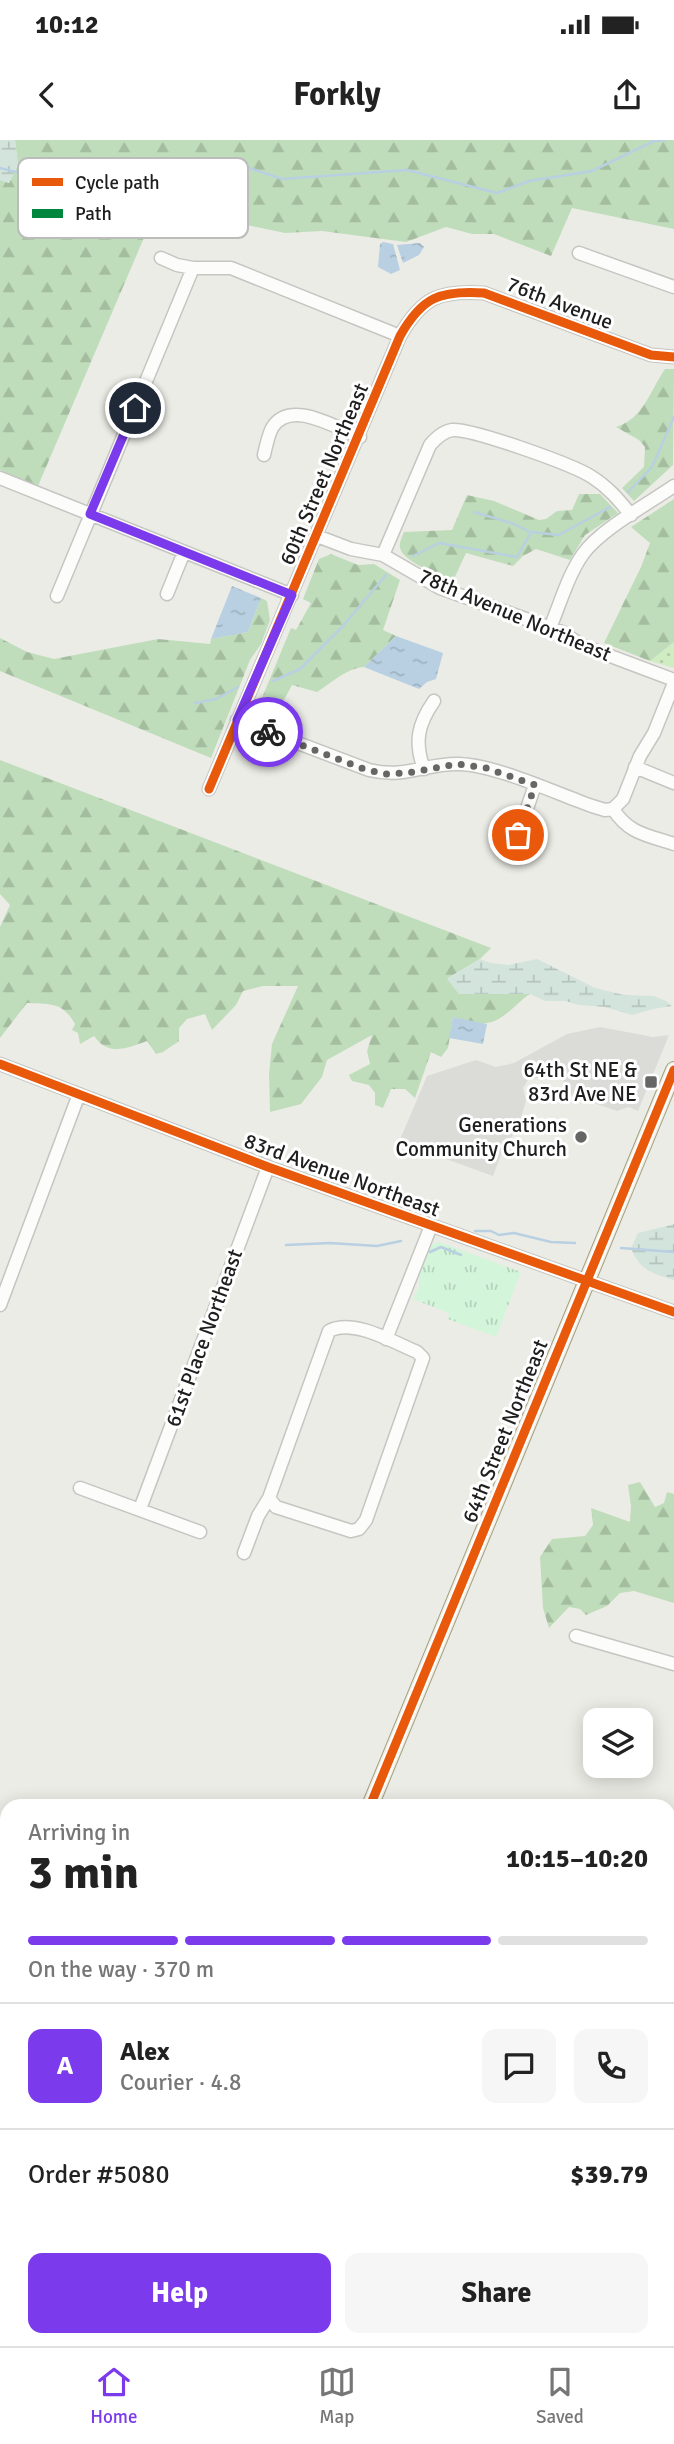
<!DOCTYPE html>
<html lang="en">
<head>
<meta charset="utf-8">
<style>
  :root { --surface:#fff; --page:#f6f6f6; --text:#222; --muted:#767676; --line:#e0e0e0; --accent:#7c3aed }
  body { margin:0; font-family:Signika,sans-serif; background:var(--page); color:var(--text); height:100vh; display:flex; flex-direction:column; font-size:26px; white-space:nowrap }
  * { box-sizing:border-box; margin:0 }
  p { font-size:23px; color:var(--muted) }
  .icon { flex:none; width:38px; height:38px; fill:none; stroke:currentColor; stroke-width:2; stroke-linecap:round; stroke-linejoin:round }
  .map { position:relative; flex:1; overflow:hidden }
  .sheet { position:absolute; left:0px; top:1659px; width:676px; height:548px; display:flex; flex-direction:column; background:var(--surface); border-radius:21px 21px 0 0; box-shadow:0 4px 18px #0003 }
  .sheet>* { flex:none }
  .controls { position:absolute; left:583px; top:1568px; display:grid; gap:14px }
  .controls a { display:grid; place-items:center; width:70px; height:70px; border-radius:14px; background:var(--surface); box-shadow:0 4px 18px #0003; font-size:35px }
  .pin { position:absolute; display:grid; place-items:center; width:60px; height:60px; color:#fff; margin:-30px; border:4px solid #fff; border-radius:50%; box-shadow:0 2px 7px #0007 }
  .courier { position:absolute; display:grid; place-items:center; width:70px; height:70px; margin:-35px; border:5px solid #7c3aed; border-radius:50%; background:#fff; color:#222; box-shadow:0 2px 9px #0007 }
  .summary em { font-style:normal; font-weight:800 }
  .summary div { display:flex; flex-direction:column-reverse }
  .summary { display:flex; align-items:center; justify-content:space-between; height:119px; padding:0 28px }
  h1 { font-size:46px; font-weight:800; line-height:52px }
  .bar { display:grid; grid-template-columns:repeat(4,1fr); gap:10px 7px; align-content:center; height:84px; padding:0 28px }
  .bar i { height:9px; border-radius:5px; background:var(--line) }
  .bar .active { background:var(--accent) }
  .bar p { grid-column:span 4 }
  .line { display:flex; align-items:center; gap:18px; padding:0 28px; border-top:2px solid var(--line) }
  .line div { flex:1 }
  .round { display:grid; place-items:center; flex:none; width:74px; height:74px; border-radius:14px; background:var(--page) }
  .action { display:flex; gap:14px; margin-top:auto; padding:14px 28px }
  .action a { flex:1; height:80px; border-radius:14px; background:var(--accent); color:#fff; font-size:28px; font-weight:800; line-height:80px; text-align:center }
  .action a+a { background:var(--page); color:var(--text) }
  .status { display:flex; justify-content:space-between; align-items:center; height:49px; padding:0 35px; background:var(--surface); direction:ltr }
  .status svg { height:19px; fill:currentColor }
  header { display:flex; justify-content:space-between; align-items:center; height:91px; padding:0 28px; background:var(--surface); font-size:32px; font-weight:800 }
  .tabs { display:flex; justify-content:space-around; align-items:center; height:98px; border-top:2px solid var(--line); background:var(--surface); font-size:19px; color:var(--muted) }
  .tabs a { display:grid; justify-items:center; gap:4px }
  .tabs .active { color:var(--accent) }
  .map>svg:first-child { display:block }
</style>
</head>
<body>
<div class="status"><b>10:12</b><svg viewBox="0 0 49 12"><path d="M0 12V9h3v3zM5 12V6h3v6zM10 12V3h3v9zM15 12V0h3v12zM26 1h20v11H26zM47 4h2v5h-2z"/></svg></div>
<header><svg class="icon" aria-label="back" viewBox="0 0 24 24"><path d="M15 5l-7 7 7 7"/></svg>Forkly<svg class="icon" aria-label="share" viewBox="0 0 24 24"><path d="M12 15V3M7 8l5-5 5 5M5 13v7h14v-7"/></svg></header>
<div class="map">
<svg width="674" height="2206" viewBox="0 0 674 2206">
  <defs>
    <pattern id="grass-dots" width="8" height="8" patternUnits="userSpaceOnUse" patternTransform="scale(1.75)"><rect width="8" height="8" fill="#d0ecc3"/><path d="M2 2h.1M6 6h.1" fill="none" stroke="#b2caa7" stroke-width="1.8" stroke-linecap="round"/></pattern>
    <pattern id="forest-firs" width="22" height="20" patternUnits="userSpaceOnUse" patternTransform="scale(1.75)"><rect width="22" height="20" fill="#bfddba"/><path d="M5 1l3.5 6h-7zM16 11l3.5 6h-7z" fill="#a4bd9f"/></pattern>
    <pattern id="wetland-marsh" width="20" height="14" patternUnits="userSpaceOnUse" patternTransform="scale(1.75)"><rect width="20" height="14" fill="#d3e4dd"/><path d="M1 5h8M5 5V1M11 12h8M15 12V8" fill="none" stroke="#b5c3bd"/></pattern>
    <pattern id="park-tufts" width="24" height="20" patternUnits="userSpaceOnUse" patternTransform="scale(1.75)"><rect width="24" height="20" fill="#d3f5da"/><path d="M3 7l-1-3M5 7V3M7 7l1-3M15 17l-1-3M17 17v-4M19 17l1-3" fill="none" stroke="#b5d2bb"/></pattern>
    <pattern id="water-ripples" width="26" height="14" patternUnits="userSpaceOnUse" patternTransform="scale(1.75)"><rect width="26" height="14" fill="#b8d0e1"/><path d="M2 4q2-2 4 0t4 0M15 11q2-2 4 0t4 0" fill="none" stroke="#9eb2c1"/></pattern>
  </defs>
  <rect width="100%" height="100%" fill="#ecece6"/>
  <path fill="#dbdbd8" d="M 600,887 L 653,897 L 669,895 L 638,971 L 629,967 L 617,971 L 571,955 L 557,929 L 538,938 L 528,940 L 523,948 L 526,961 L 518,987 L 502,1012 L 493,1036 L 399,1002 L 427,936 L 476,920 L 496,927 L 514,923 L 567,894 Z"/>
  <path fill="url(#grass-dots)" d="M 674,502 L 674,528 L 650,521 Z"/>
  <path fill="url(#forest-firs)" d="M 15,0 L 674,0 L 674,89 L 572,68 L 551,116 L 494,94 L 472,94 L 446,87 L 406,102 L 322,91 L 285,93 L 161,67 L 152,79 L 38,346 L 0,330 L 0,40 L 9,43 L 18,25 Z
    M 665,229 L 674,229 L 673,325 L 634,361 L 622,348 L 644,327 L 645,307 L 639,300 L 616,287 C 643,279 650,251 665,229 Z
    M 579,354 L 600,354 L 618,373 L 585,395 L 570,420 L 536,409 L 523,416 L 513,426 L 466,413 L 453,441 C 441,436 403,422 400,408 C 399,402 402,397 404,392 L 452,390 L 467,355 L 494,361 L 539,380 L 546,379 L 557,371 L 572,370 Z
    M 674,359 L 674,502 L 650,521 L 604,503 L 641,427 L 650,403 L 631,387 Z
    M 331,414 L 358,425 L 374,424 L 400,440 L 383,490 L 396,496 L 364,527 C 347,528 331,543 317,552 L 292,545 L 272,582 L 257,575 L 256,572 L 291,488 L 296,490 L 311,463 L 303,459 L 319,419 Z
    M 261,458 L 267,461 L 270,480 L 261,504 L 250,520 L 211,618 L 0,531 L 0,498 L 27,512 L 54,519 L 158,499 L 210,504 L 211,499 L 248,492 Z
    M 0,620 L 491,808 L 480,819 L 448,838 L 459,854 L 530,854 C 517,862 504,881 487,883 C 478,885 463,879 453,877 L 448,908 L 441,917 L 431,912 L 415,958 L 405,949 L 391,949 L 383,968 L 375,965 L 375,953 L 369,945 L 352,941 L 349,935 L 370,924 L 367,911 L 372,895 L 327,920 L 322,937 L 301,964 L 270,972 L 269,934 L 272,904 L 298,846 L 263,846 L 243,851 L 236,865 L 212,890 L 205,874 L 187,879 L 179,888 L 179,901 L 163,912 L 156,914 L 147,901 C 127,908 109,917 94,896 L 80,904 L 78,893 L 72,890 L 75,884 C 63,862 50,864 27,863 L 0,898 L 0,787 L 10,765 L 0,754 Z
    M 640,1342 L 655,1367 L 664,1363 L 667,1352 L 674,1354 L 674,1463 L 634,1451 L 620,1453 L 607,1466 L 586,1475 L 580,1469 L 569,1467 L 549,1488 L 543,1468 L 540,1417 L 552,1399 L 585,1396 L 593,1385 L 591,1368 L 630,1382 L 631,1366 L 628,1345 Z"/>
  <path fill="url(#wetland-marsh)" d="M 0,0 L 15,0 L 18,24 L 9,43 L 0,40 Z
    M 480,819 L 490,823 L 508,825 L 537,819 L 595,848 L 624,855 L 654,856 L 666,861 L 672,866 L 653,869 L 632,875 L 605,867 L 579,865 L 565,861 L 545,861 L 530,854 L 459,854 L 447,839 Z
    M 674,1084 L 674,1140 C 653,1134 639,1130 631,1108 L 638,1093 Z"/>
  <path fill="url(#park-tufts)" d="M 439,1102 L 521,1132 L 496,1197 L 448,1179 L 449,1173 L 413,1159 L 419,1146 L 419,1135 L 431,1105 Z"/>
  <path fill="url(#water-ripples)" d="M 383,102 L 393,104 L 400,130 L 391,134 L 378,127 L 380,104 Z
    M 420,103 L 424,107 L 419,115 L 403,123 L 397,105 Z
    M 232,446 L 261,458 L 248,492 L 211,499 Z
    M 396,496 L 443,513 L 436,539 L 427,542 L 419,549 L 364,527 Z
    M 453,877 L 487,884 L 483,904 L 449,898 Z"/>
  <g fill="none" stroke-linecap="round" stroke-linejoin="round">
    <path stroke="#b8d0e1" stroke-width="2.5" d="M 0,28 L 32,36 L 122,38 L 225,20 L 282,39 L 407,30 L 497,53 L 529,41 L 592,31 L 654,1 L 667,0
      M 628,352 L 652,327 L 674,277
      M 474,372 L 514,384 L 530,392
      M 413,416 L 439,403 L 517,417 L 531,392 L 559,395 L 610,367
      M 273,541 L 300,529 L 342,487 L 386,435
      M 195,563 L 216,559 L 238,547
      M 475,1091 L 491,1091 L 499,1095 L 514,1093 L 551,1102 L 575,1103
      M 286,1105 L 330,1103 L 377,1106 L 401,1101
      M 621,1108 L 674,1112
      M 430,1112 L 441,1107 L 461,1115"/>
    <defs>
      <path id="minor" d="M 579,113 L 674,147
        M 161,118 L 177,125 L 193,128 L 231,128 L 400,196
        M 264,315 C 266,306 268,296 272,288 C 290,258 336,288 360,297
        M 0,338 L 292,455
        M 317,396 L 351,409 L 383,415 L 440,448 L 562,492 L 581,505 L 674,540
        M 383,415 L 430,305 C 436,298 442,292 452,290 C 471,288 574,325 592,337 C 608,347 619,360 631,375
        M 167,454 L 184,412
        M 57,456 L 193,128
        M 550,488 C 560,464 568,435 583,414 C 601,389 648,364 674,346
        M 237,580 L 369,630 C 407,639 425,623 459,624 C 496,625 555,653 592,666 L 605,670 L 613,669 C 629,694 647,695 674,704
        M 635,627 L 674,643
        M 424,629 C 414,602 418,584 434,561
        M 209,649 L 400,196 C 422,157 440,150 484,153 L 651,215 L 674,217
        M 613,669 L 623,659 L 640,616 L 654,593 L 674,543
        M 518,695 L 535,645
        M 0,924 L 268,1027 L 674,1172
        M 0,1165 L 79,954
        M 386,1199 L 431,1086
        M 80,1348 L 200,1392
        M 140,1369 L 268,1027
        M 244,1413 L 258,1376 L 269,1358 L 329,1191 C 353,1178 393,1202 417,1212 L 423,1218 L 366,1380 L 359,1389 L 351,1391 L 276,1367 L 269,1358
        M 576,1496 L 674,1524
        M 668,1738 L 674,1740
        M 0,2174 L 7,2176"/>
      <path id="major" d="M 370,1666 L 674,930
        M 0,1859 L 7,1861
        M 668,2103 L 674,2105"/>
    </defs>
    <use href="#minor" stroke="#c5c5c2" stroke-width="15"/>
    <use href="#major" stroke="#a39f82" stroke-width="18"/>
    <use href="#minor" stroke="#fcfcfb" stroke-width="12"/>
    <use href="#major" stroke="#f1efe3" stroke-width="16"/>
    <path stroke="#00873e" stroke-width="7" stroke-dasharray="14 7" stroke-linecap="butt" d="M 0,2016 L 7,2016"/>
    <defs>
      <path id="cycleway" d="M 209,649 L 400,196 C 422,157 440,150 484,153 L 651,215 L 674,217
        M 0,924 L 268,1027 L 674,1172
        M 370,1666 L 674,930"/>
    </defs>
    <use href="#cycleway" stroke="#fff" stroke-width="13"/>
    <use href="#cycleway" stroke="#e8590c" stroke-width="9"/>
  </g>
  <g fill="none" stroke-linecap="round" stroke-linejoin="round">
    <path stroke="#666664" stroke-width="7" stroke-dasharray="0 12.6" d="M 268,592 L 361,628 L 384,634 L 408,633 L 457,624 L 486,628 L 535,645 L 518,695"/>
    <path stroke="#7c3aed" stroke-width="9" d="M 135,268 L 90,374 L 292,455 L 237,580 L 268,592"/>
  </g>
  <g fill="#666664" stroke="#fff" stroke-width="2.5">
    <rect x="644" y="935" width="14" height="14" rx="3.5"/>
    <circle cx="581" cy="997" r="7"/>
  </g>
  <g text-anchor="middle" stroke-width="6" stroke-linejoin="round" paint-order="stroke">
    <g font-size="21" fill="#1e1e1e" stroke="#fff">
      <text transform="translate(560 163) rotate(21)" y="7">76th Avenue</text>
      <text transform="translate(324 334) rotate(-67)" y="7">60th Street Northeast</text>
      <text transform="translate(515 475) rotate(23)" y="7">78th Avenue Northeast</text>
      <text transform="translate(342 1035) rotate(20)" y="7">83rd Avenue Northeast</text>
      <text transform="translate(204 1198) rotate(-70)" y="7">61st Place Northeast</text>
      <text transform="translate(505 1291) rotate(-68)" y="7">64th Street Northeast</text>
    </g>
    <g font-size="21" fill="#1e1e1e" stroke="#fff" text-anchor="end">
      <text x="637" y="937">64th St NE &amp;<tspan x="637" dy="24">83rd Ave NE</tspan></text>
      <text x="567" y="992">Generations<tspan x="567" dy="24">Community Church</tspan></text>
    </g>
  </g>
  <rect x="18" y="18" width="230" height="80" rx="10" fill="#fff" stroke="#bcbcbc" stroke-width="2"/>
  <rect x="32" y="38" width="31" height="8" fill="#e8590c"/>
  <rect x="32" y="69" width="31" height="9" fill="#00873e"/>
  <g font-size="19" fill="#1e1e1e">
    <text x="75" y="49">Cycle path</text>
    <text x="75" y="80">Path</text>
  </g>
</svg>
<div class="controls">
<a><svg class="icon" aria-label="layers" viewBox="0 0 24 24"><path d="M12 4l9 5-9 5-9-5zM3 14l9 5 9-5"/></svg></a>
</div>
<div class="pin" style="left:518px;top:695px;background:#ea580c"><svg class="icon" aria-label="bag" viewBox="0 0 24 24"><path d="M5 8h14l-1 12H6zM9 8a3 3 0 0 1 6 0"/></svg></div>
<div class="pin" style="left:135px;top:268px;background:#1f2937"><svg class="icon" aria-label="home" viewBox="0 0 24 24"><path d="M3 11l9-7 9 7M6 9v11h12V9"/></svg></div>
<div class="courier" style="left:268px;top:592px"><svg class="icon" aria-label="bike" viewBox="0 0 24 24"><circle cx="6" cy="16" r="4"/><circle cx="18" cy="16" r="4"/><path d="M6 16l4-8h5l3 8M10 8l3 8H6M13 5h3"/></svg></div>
<section class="sheet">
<div class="summary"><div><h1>3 min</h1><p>Arriving in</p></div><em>10:15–10:20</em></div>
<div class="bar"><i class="active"></i><i class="active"></i><i class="active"></i><i></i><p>On the way · 370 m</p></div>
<div class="line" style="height:126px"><b class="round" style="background:var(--accent);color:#fff">A</b><div><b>Alex</b><p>Courier · 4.8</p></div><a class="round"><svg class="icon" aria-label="chat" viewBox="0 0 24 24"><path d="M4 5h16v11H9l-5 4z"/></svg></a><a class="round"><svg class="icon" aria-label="phone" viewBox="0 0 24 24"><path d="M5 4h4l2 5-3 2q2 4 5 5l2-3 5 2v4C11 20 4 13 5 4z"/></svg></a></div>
<div class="line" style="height:91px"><div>Order #5080</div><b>$39.79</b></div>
<div class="action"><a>Help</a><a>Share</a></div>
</section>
</div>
<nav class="tabs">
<a class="active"><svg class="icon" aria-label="home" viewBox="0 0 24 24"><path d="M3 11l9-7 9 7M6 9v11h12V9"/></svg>Home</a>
<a><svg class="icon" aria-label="map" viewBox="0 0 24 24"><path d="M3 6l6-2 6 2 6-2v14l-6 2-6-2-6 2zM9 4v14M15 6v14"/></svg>Map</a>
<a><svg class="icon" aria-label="saved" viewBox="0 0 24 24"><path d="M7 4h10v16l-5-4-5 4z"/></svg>Saved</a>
</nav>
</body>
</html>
